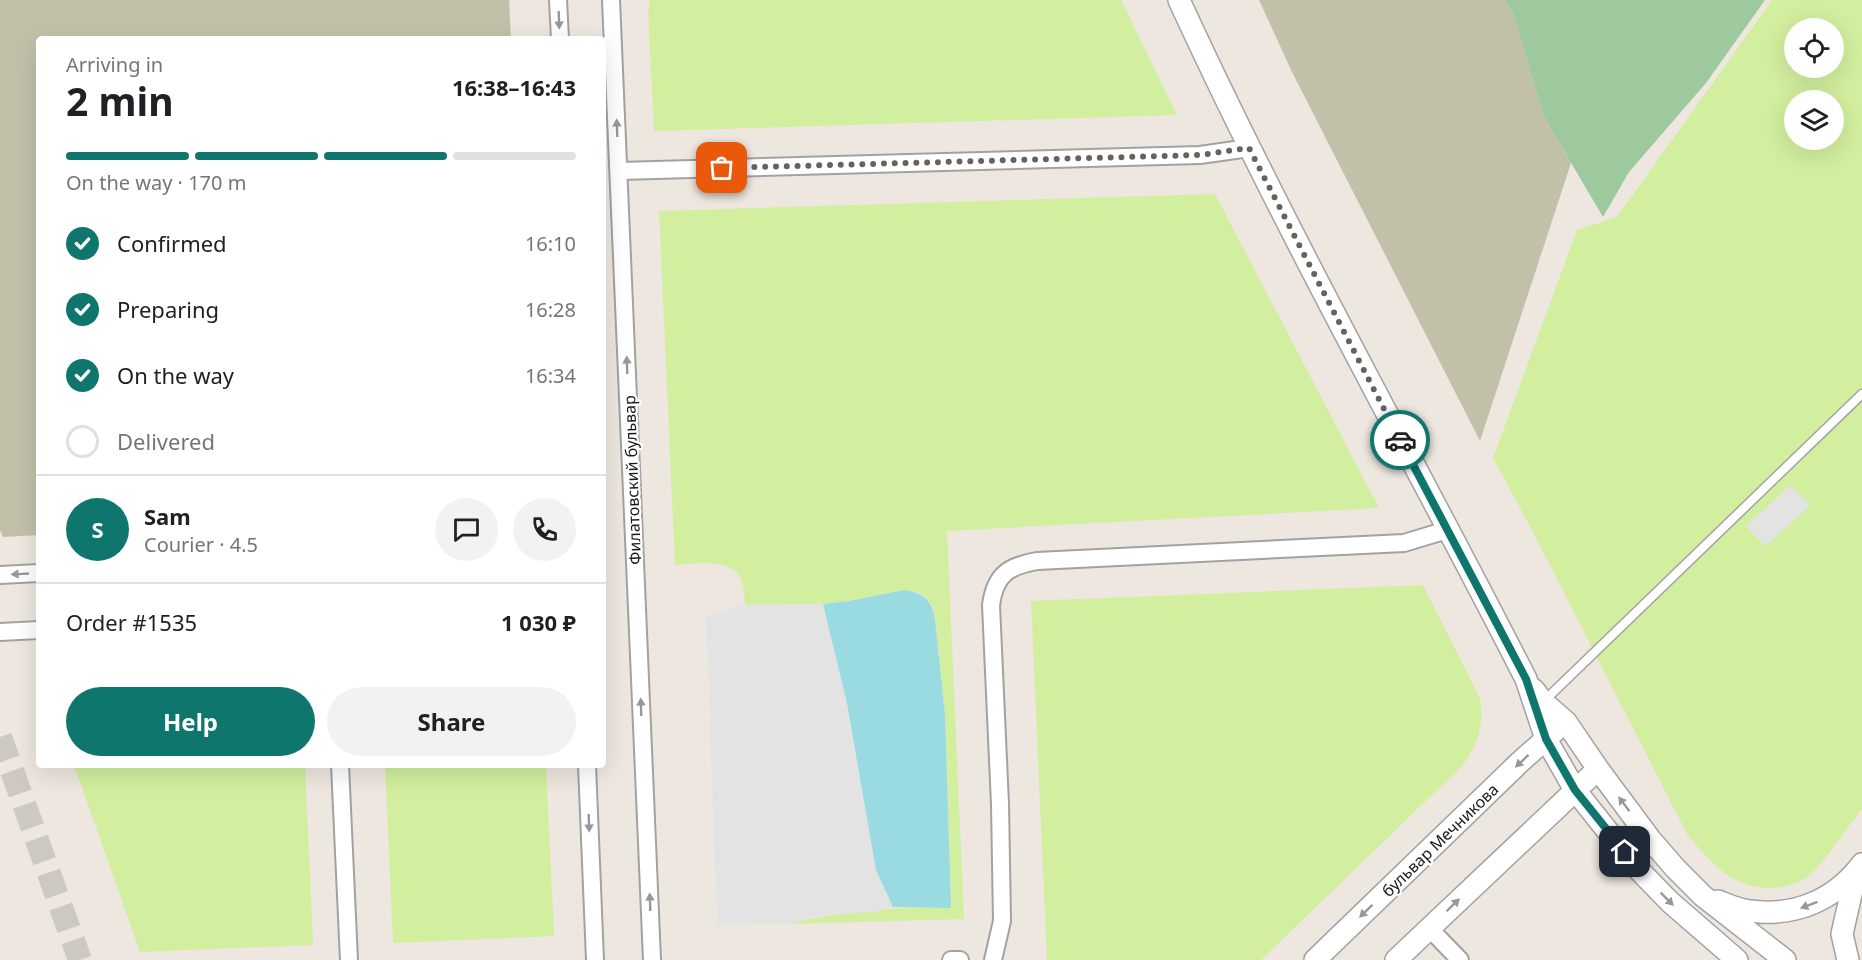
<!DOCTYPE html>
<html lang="en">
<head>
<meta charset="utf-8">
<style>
  :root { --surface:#fff; --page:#f2f2f2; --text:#202124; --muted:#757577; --line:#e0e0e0; --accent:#0f766e }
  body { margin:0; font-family:"Noto Sans",sans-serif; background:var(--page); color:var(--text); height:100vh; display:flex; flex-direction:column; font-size:22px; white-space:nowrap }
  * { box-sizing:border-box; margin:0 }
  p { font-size:20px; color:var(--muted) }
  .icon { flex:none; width:33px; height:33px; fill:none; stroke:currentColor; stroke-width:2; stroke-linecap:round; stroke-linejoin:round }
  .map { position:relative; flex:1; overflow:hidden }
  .sheet { position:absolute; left:36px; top:36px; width:570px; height:732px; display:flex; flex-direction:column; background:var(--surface); border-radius:6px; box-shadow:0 6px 24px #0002 }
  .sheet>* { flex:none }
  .fabs { position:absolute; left:1784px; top:18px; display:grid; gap:12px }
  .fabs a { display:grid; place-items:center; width:60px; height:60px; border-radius:50%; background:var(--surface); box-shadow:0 6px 24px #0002; font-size:30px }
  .pin { position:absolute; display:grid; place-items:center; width:51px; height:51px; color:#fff; margin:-26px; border-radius:12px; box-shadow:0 3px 9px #0006 }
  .courier { position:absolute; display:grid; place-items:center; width:60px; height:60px; margin:-30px; border:4px solid #0f766e; border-radius:50%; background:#fff; color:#222; box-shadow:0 2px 8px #0007 }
  .overview em { font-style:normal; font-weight:700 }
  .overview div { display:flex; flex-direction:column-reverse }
  .overview { display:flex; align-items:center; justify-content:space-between; height:102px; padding:0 30px }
  h1 { font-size:39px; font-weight:700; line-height:45px }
  .bar { display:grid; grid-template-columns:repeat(4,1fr); gap:9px 6px; align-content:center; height:72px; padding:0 30px }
  .bar i { height:8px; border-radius:4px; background:var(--line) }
  .bar .active { background:var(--accent) }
  .bar p { grid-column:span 4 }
  .line { display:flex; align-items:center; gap:15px; padding:0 30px; border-top:2px solid var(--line) }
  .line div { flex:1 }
  .round { display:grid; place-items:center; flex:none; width:63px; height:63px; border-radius:32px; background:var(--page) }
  ol { padding:0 30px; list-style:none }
  li { display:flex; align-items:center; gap:18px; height:66px }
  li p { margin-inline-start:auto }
  li .icon { padding:6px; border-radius:50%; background:var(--accent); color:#fff; stroke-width:4 }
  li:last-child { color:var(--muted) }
  li i { width:33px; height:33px; border:3px solid var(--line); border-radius:50% }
  .cta { display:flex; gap:12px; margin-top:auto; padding:12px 30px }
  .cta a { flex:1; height:69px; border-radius:36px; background:var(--accent); color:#fff; font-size:24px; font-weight:700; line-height:69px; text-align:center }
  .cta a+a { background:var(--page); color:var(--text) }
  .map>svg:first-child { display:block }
</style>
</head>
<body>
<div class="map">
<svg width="1862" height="960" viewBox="0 0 1862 960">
  <rect width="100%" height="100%" fill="#eee7df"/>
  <path fill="#c3c0aa" d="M 0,0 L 509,0 L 511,39 L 39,39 L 39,535 L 3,537 L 0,530 Z
    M 1259,0 L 1504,0 L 1513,14 L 1544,117 L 1571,163 L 1480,441 L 1292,72 Z"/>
  <path fill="#d1ef9e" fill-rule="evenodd" d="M 650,0 L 1121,0 L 1177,115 L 654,131 L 648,11 Z
    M 1772,0 L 1862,0 L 1862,809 C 1846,829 1831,853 1813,872 C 1804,881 1793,885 1781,887 C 1736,893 1715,866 1688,836 L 1532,530 L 1493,458 L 1577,230 L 1617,217 ZM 1794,28 L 1833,28 L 1833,68 L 1794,68 ZM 1794,100 L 1833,100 L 1833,140 L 1794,140 Z
    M 1215,194 L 1379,508 L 947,531 L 964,919 L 789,924 C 842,910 897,907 951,907 L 945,715 L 933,607 L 849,601 L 820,604 L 745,605 C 744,597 744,588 742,581 C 734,556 694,564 675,565 L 659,211 Z
    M 1423,585 L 1480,698 C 1484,725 1478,746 1461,767 L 1261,960 L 1047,960 L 1031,601 Z
    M 74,765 L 305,765 L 313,945 L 140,952 Z
    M 385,765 L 546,765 L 554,936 L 393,943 Z"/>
  <path fill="#9ec99e" d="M 1504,0 L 1765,0 L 1706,83 L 1629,172 L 1603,217 L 1544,117 L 1513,14 Z"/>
  <path fill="#e3e3e3" d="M 1791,485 L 1810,506 L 1765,546 L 1746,526 Z
    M 904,590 L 918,592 L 926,597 L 933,607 L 935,620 L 945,715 L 951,908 L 893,907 L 873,912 L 823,915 L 789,924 L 717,925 L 706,616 L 745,605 L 820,604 L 849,601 Z"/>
  <path fill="#9adbe1" d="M 904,590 C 924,593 932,600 935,620 L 945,715 L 951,908 L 893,907 L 876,870 L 847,703 L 823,604 L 849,601 Z"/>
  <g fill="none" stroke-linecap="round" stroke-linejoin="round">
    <path stroke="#cec8c2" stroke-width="24" stroke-dasharray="24 12" stroke-linecap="butt" d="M 0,737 L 80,960"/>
    <defs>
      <path id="service" d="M 1543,702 L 1862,394"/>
      <path id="minor" d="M 558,0 L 560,39
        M 611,0 L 652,960
        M 619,171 L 1200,155 L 1249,148
        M 0,575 L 39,573
        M 0,632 L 39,630
        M 340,765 L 349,960
        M 587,765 L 595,960
        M 1429,928 L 1460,960
        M 951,960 L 960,960
        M 993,960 L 1002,921 L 1000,804 L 991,605 C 995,575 1008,566 1037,561 L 1404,543 L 1447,530"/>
      <path id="tertiary" d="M 1179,0 C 1285,231 1410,452 1526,679 L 1546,739 L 1575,790 L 1637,868 L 1670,902 L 1737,960
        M 1534,690 L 1543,702 L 1566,722 L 1598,769 L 1650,839 L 1676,869 L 1703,896 L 1785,960
        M 1718,901 C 1728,905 1739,910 1750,911 C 1795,917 1835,900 1862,864
        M 1315,960 L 1520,762 L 1556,730
        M 1396,960 L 1598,769
        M 1848,960 L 1842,934 L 1856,872"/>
    </defs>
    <use href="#service" stroke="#a2a2a2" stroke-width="11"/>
    <use href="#minor" stroke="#a2a2a2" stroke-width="20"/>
    <use href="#tertiary" stroke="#a2a2a2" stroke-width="24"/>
    <use href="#service" stroke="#fff" stroke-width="8"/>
    <use href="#minor" stroke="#fff" stroke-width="16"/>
    <use href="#tertiary" stroke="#fff" stroke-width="21"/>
  </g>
  <defs><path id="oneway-solid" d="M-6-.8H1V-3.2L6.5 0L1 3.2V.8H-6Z" transform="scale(1.5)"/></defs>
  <g fill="#989898">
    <use href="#oneway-solid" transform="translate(559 20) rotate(88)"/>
    <use href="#oneway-solid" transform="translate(617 128) rotate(-92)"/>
    <use href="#oneway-solid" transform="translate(627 365) rotate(-92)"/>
    <use href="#oneway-solid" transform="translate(20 574) rotate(177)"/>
    <use href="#oneway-solid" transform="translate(641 707) rotate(-92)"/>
    <use href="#oneway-solid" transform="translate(1522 761) rotate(137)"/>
    <use href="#oneway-solid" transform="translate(1624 804) rotate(-127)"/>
    <use href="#oneway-solid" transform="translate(589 823) rotate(88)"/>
    <use href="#oneway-solid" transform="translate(1667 899) rotate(45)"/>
    <use href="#oneway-solid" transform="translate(650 902) rotate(-92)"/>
    <use href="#oneway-solid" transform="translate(1453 905) rotate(-44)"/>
    <use href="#oneway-solid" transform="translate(1809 905) rotate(159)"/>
    <use href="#oneway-solid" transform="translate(1366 911) rotate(136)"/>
  </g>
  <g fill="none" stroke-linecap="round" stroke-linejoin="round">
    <path stroke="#656260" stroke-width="6" stroke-dasharray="0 10.8" d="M 722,168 L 1200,155 L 1249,148 L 1400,440"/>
    <path stroke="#0f766e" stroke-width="8" d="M 1400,440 L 1526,679 L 1546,739 L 1575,790 L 1625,852"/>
  </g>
  <g text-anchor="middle" stroke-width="4.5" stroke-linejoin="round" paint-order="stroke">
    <g font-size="16" fill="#1b1b1b" stroke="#fff">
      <text transform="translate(632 480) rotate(-92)" y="6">Филатовский бульвар</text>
      <text transform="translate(1440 840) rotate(-44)" y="6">бульвар Мечникова</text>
    </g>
  </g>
</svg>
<div class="fabs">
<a><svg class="icon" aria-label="locate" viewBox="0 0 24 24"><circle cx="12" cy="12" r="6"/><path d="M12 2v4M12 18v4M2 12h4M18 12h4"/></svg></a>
<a><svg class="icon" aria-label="layers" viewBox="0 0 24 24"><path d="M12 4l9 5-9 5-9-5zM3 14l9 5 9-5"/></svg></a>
</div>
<div class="pin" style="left:722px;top:168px;background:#ea580c"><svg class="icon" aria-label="bag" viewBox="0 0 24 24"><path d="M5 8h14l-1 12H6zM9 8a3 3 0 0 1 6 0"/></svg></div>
<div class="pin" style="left:1625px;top:852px;background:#1f2937"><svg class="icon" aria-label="home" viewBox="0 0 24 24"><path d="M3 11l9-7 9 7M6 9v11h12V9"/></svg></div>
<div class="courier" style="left:1400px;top:440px"><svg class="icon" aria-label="car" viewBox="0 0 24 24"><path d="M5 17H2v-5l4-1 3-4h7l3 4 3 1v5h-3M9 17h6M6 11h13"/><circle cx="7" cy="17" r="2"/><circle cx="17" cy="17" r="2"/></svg></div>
<section class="sheet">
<div class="overview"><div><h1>2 min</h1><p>Arriving in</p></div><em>16:38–16:43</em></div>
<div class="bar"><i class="active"></i><i class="active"></i><i class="active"></i><i></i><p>On the way · 170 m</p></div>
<ol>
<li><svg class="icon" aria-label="check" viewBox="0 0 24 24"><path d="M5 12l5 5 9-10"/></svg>Confirmed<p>16:10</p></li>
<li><svg class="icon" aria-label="check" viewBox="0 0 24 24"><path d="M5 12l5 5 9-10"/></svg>Preparing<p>16:28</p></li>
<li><svg class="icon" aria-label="check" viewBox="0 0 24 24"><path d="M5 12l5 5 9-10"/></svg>On the way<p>16:34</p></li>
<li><i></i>Delivered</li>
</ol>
<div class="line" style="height:108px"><b class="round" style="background:var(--accent);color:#fff">S</b><div><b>Sam</b><p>Courier · 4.5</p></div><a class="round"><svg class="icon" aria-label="chat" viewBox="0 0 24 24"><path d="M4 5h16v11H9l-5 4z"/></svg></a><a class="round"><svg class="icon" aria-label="phone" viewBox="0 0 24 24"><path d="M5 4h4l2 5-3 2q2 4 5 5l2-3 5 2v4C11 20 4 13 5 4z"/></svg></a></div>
<div class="line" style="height:78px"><div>Order #1535</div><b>1 030 ₽</b></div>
<div class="cta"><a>Help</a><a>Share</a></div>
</section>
</div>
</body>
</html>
